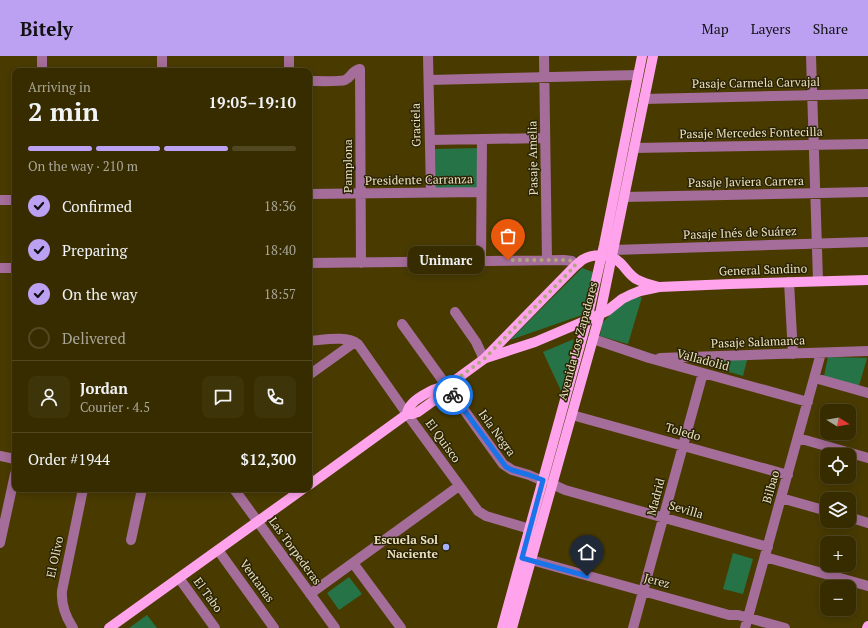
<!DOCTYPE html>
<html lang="en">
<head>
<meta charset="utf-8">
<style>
  :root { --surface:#372c00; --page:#3e340a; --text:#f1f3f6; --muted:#aaa799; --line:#514822; --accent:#bca0f2 }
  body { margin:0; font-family:"PT Serif",serif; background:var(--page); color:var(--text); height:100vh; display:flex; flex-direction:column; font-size:15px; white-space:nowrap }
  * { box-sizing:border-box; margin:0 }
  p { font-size:13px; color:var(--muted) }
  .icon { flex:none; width:22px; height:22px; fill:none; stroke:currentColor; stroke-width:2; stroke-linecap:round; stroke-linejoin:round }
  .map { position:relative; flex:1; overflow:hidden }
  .details { position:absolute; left:12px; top:12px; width:300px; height:424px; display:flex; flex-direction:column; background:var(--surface); border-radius:8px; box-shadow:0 2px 10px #0003,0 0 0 1px var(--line) }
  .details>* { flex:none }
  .needle { width:26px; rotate:101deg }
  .buttons { position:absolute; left:820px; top:348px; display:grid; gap:8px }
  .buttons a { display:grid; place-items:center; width:36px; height:36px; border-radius:8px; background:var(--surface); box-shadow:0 2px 10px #0003,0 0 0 1px var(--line); font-size:20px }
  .pin { position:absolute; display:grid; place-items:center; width:34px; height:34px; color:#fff; margin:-41px -17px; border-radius:50% 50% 50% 0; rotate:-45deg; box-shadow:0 0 4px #0007 }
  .pin .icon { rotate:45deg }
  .courier { position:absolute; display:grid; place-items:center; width:40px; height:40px; margin:-20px; border:3px solid #1a73e8; border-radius:50%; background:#fff; color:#222; box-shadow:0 1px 5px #0007 }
  .bubble { position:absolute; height:28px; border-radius:8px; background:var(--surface); box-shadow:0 2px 10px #0003,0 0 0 1px var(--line); font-size:13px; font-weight:600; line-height:28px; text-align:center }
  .summary em { font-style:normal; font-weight:600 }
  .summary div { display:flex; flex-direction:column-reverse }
  .summary { display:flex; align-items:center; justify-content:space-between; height:68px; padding:0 16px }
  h1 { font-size:26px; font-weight:600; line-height:30px }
  .bar { display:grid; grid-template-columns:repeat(4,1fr); gap:6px 4px; align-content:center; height:48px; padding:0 16px }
  .bar i { height:5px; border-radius:3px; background:var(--line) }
  .bar .current { background:var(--accent) }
  .bar p { grid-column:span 4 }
  .line { display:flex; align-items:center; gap:10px; padding:0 16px; border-top:1px solid var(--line) }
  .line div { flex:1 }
  .round { display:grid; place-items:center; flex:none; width:42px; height:42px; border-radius:8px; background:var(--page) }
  ol { padding:0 16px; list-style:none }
  li { display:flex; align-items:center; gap:12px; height:44px }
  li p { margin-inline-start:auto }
  li .icon { padding:4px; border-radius:50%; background:var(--accent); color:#111; stroke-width:4 }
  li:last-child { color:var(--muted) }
  li i { width:22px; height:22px; border:2px solid var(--line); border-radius:50% }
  header { display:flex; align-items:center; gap:24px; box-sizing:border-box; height:56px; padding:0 20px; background:var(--accent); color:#111 }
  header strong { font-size:19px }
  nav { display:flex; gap:22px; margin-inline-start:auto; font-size:14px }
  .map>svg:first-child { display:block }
</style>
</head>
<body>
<header>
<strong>Bitely</strong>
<nav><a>Map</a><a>Layers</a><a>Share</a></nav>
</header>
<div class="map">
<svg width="868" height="572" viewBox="0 0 868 572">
  <rect width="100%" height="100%" fill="#493b00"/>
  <path fill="#257347" d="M 479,92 L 480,133 L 436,134 L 435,93 Z
    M 582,212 L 593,216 L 582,259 L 510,284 Z
    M 642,241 L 628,288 L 600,280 L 602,267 L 626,243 Z
    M 574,283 L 562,337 L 543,296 Z
    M 828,301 L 867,302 L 859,330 L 824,320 Z
    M 689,304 L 747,304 L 743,320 Z
    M 733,497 L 753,503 L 743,538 L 723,533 Z
    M 349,521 L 362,538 L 339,554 L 327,537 Z
    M 147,559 L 157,572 L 129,572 Z"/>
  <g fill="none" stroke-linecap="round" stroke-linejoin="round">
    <path stroke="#a56d99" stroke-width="10" d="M 42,0 L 42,15
      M 162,0 L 162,15
      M 289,0 L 289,15
      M 428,0 L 431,136
      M 544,0 L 547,204
      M 811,0 L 818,225
      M 429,24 L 638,19
      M 309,25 C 317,25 339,26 345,24 C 352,21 351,15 360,13 L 361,207
      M 644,43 L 868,38
      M 430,84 L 545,82
      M 634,92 L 868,88
      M 309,138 L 481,136
      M 624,141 L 868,136
      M 0,144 L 15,144
      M 613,194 L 868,186
      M 481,205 L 482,83
      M 309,207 L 564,204 L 572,205 L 575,210
      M 0,212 L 15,212
      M 789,226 L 793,298
      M 455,256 L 476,286 L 484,303
      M 402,268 L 503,408 L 512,414 L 529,419 L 543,425
      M 593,283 L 649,302 L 808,346
      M 309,285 C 323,284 347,279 358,288 L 407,358 L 478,455 L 486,460 L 530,473
      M 660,302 L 868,295
      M 309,319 L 355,286
      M 815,322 L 868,337
      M 572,359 L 788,419
      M 798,382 L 868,402
      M 0,400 L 15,403
      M 552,428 L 565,434 L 768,491
      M 234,433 L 335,572
      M 781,442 L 827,455
      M 849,461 L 868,467
      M 131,484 L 142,433
      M 0,487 L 15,418
      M 218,494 L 274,572
      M 765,501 L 868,530
      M 524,502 L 729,559 L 738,559 L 785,572
      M 353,507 L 401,572
      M 179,522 L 215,572
      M 310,538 L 459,430
      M 73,572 C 65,560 61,549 62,535 L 83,433
      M 633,572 L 703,317
      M 745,572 L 821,297"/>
    <path stroke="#ffa4ec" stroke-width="10" d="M 486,302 L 535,286 L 587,264 L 607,255 L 622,243 L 630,239 L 640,235 L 659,231 L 730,228 L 868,224
      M 407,358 C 408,344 434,332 447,330
      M 309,429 L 407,358 L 412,358 L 418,356 L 436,343 L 447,330 L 484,303 L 575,210 C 577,208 580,206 582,204 C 592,198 609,197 618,205 C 625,210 627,217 636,223 C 643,227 651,229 659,231
      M 109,572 L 303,433
      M 502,572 L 587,264 L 604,189 L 642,0
      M 512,572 L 600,258 L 653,0
      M 867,572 L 868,570"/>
  </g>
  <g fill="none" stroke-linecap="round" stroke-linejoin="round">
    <path stroke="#b1a67c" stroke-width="4" stroke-dasharray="0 7.2" d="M 453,339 L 447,330 L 484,303 L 575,210 L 572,205 L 568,204 L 508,204"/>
    <path stroke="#1a73e8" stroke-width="5" d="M 453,339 L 506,411 L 512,414 L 529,419 L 543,424 L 522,502 L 587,520"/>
  </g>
  <circle fill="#a3b2fd" stroke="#2a2305" stroke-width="1.5" cx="446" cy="491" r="4"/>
  <g text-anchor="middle" stroke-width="3" stroke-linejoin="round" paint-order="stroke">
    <g font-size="12" fill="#e9e0be" stroke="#2a2305">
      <text transform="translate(756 27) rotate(-1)" y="4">Pasaje Carmela Carvajal</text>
      <text transform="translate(416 69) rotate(-91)" y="4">Graciela</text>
      <text transform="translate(751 77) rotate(-1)" y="4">Pasaje Mercedes Fontecilla</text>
      <text transform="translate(533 102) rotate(-91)" y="4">Pasaje Amelia</text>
      <text transform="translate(348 110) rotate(-90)" y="4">Pamplona</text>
      <text transform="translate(419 124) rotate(-1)" y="4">Presidente Carranza</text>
      <text transform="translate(746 126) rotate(-1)" y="4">Pasaje Javiera Carrera</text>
      <text transform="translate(740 177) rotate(-2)" y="4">Pasaje Inés de Suárez</text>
      <text transform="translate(763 214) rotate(-2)" y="4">General Sandino</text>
      <text transform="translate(578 285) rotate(-75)" y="4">Avenida Los Zapadores</text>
      <text transform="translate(758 286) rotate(-2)" y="4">Pasaje Salamanca</text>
      <text transform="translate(703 304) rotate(15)" y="4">Valladolid</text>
      <text transform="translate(683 376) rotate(16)" y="4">Toledo</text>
      <text transform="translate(497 377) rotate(54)" y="4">Isla Negra</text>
      <text transform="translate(443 385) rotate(54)" y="4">El Quisco</text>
      <text transform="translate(771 431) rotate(-74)" y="4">Bilbao</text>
      <text transform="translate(656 441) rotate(-75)" y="4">Madrid</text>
      <text transform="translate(686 454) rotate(16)" y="4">Sevilla</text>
      <text transform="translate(295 495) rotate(54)" y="4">Las Torpederas</text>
      <text transform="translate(55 501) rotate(-78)" y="4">El Olivo</text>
      <text transform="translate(257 525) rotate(54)" y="4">Ventanas</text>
      <text transform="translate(657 525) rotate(15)" y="4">Jerez</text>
      <text transform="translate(208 539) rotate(54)" y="4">El Tabo</text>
    </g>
    <g font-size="12" font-weight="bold" fill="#e9e0be" stroke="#2a2305" text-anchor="end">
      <text x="438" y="488">Escuela Sol<tspan x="438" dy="14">Naciente</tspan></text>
    </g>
  </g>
</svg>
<div class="buttons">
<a><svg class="needle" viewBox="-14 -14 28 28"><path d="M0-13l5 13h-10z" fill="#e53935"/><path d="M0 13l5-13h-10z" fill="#aaa799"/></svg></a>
<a><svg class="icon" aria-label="locate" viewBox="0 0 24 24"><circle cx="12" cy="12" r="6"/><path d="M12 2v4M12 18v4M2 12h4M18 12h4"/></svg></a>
<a><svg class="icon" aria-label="layers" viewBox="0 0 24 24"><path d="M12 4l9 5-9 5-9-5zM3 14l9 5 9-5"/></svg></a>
<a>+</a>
<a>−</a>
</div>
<div class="pin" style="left:508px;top:204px;background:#ea580c"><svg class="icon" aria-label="bag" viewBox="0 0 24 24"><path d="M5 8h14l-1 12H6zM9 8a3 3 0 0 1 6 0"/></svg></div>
<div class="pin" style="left:587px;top:520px;background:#1f2937"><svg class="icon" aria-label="home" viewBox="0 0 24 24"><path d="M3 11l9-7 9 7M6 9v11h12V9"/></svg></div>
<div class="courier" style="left:453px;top:339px"><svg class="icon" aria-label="bike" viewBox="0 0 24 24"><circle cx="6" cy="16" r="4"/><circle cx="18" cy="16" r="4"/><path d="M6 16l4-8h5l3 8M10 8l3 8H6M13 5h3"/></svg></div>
<div class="bubble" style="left:408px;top:190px;width:76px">Unimarc</div>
<section class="details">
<div class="summary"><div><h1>2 min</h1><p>Arriving in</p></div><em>19:05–19:10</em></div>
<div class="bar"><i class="current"></i><i class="current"></i><i class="current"></i><i></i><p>On the way · 210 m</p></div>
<ol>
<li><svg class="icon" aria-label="check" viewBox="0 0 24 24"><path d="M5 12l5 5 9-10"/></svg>Confirmed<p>18:36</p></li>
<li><svg class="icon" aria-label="check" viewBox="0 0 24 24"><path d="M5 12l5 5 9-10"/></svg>Preparing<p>18:40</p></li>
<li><svg class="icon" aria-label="check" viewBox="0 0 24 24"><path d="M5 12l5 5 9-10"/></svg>On the way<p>18:57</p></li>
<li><i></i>Delivered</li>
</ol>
<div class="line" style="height:72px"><a class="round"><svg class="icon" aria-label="person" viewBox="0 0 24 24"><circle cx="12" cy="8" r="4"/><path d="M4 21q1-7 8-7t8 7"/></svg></a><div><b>Jordan</b><p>Courier · 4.5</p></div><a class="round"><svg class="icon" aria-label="chat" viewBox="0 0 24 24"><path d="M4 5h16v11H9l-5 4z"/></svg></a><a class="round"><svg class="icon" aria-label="phone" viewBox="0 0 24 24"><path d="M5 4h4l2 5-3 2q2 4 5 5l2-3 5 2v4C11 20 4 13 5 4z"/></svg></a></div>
<div class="line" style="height:52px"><div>Order #1944</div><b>$12,300</b></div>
</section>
</div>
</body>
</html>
